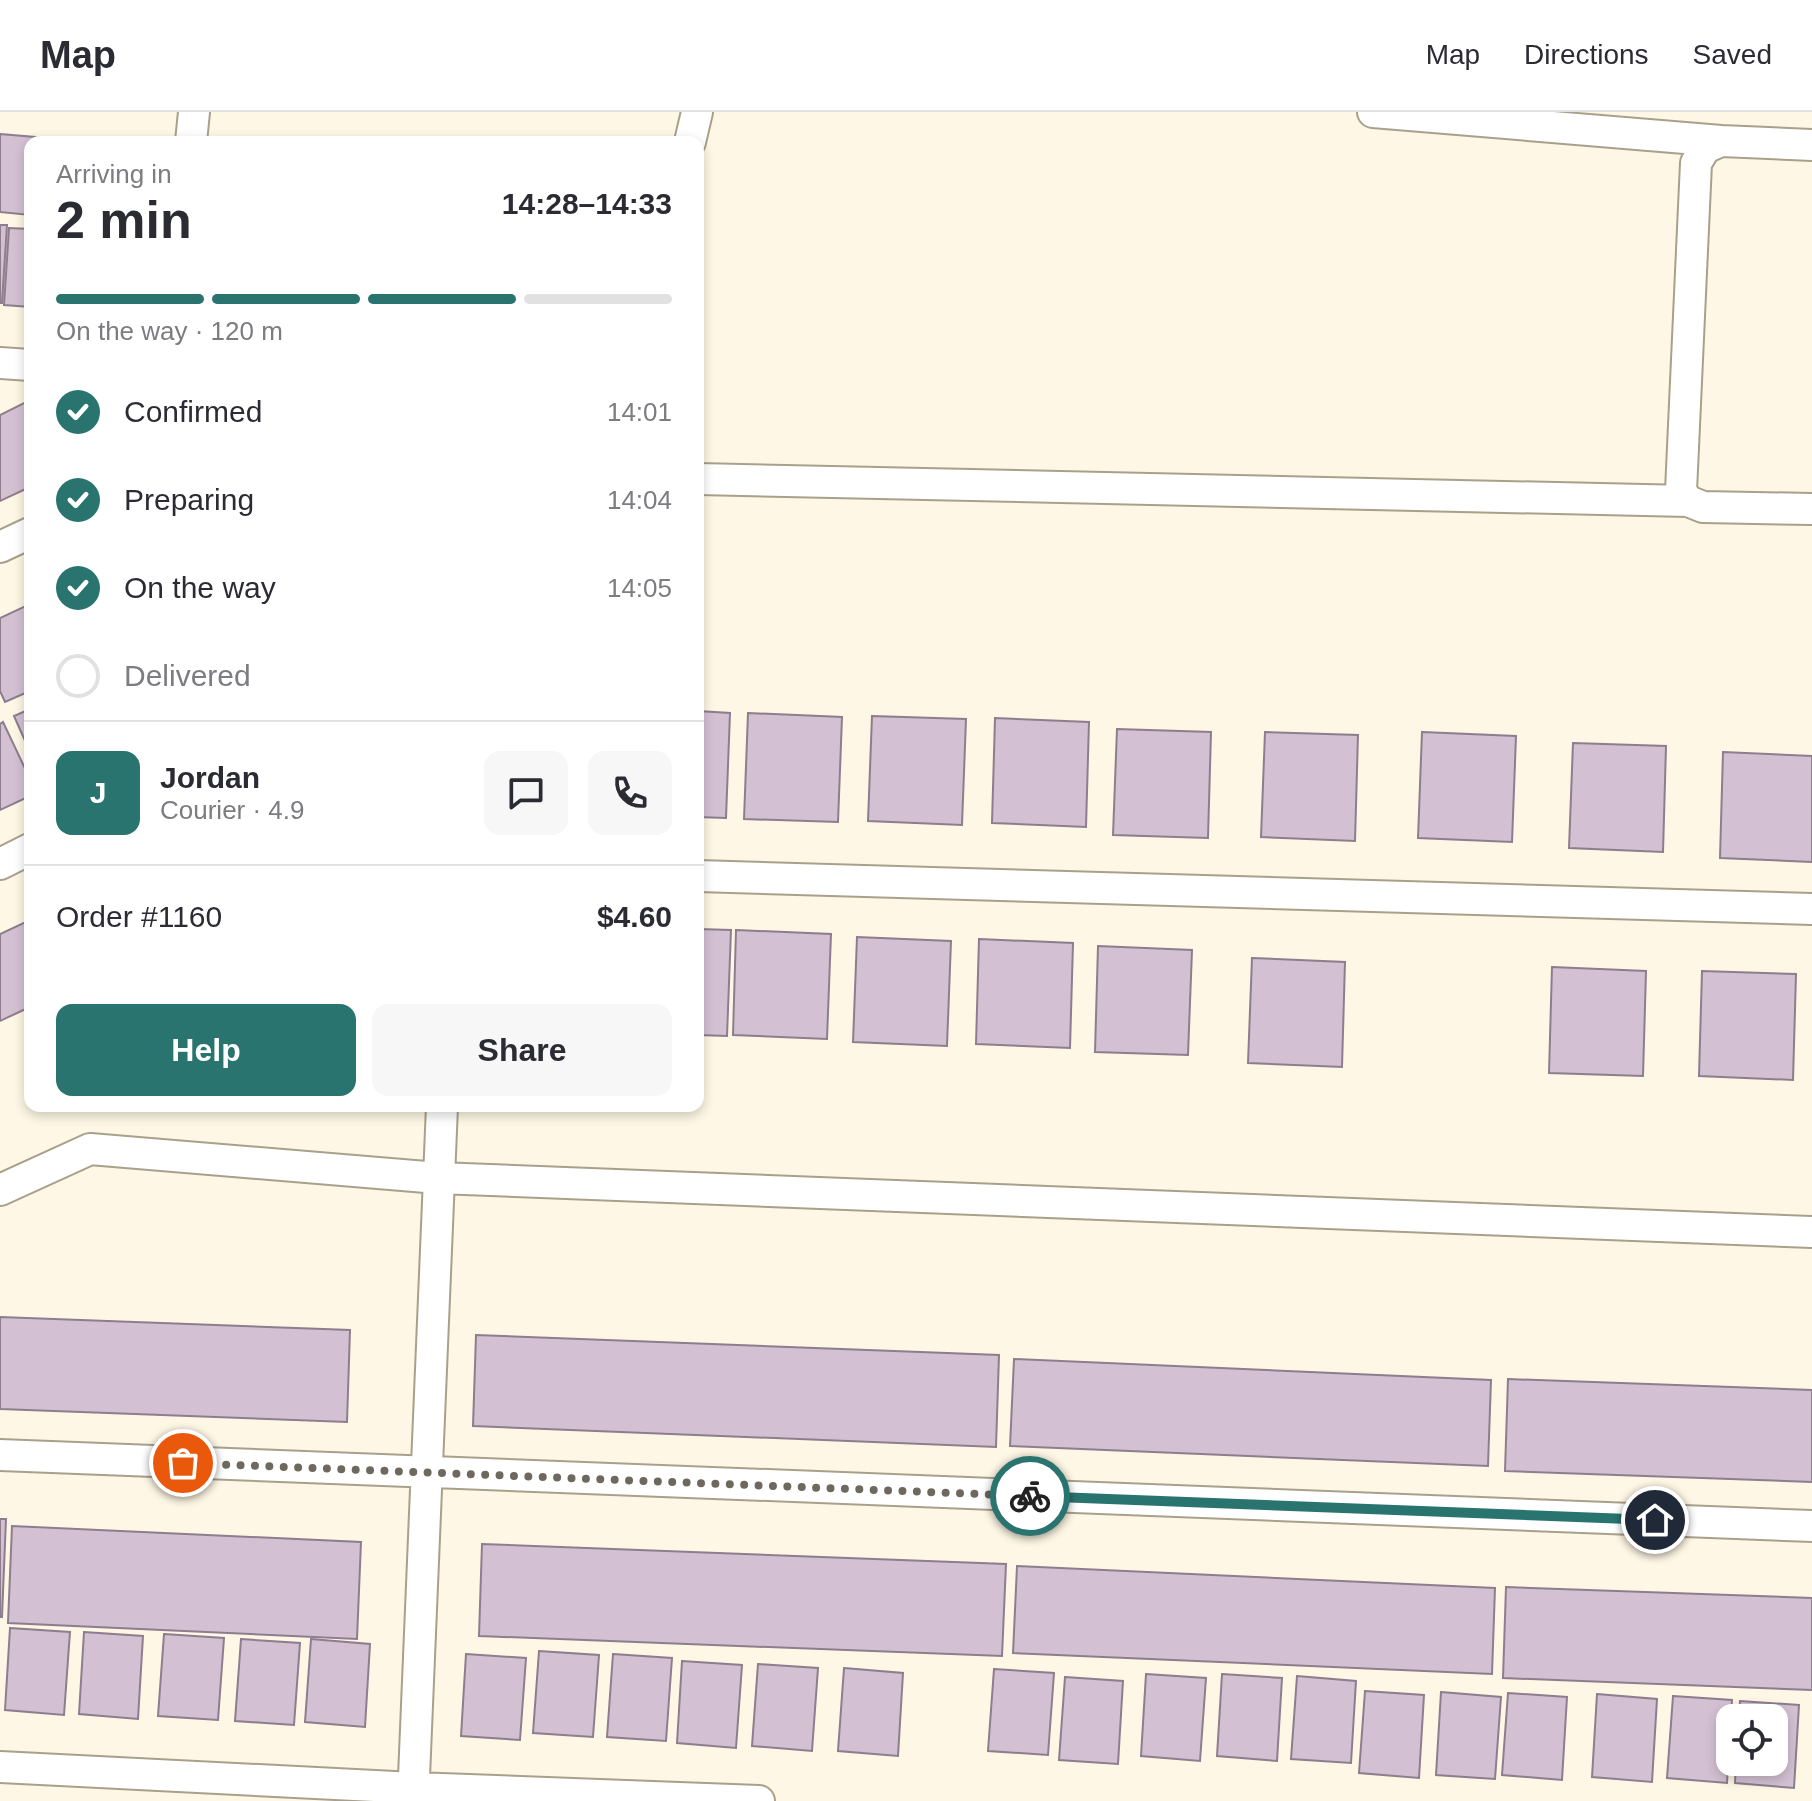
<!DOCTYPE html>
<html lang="en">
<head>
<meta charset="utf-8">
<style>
  :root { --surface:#fff; --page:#f7f7f7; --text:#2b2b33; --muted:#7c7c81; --line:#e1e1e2; --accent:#2a7470 }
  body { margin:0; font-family:Helvetica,sans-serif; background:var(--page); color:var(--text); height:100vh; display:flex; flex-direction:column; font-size:30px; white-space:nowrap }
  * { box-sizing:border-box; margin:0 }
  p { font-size:26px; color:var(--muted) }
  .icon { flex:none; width:44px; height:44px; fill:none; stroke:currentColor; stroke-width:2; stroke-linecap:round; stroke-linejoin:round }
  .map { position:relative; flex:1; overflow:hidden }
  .side { position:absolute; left:24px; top:24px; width:680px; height:976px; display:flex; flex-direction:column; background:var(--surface); border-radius:16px; box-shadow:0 4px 12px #0003 }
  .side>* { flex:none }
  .fabs { position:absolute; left:1716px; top:1592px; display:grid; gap:16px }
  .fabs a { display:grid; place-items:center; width:72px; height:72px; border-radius:16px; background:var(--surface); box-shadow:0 4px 12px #0003; font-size:40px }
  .pin { position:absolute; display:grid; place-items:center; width:68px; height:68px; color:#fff; margin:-34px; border:4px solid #fff; border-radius:50%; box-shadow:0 2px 8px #0007 }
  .courier { position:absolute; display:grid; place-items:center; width:80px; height:80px; margin:-40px; border:6px solid #2a7470; border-radius:50%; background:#fff; color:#222; box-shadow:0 2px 10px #0007 }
  .overview em { font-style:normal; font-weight:700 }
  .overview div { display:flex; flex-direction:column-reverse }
  .overview { display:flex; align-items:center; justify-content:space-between; height:136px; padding:0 32px }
  h1 { font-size:52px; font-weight:700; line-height:60px }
  .bar { display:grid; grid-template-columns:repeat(4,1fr); gap:12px 8px; align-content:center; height:96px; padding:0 32px }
  .bar i { height:10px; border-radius:6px; background:var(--line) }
  .bar .on { background:var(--accent) }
  .bar p { grid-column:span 4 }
  .line { display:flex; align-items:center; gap:20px; padding:0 32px; border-top:2px solid var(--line) }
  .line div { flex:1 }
  .round { display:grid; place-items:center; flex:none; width:84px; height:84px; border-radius:16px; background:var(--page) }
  ol { padding:0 32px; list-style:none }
  li { display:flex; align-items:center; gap:24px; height:88px }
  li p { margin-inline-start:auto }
  li .icon { padding:8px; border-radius:50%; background:var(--accent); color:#fff; stroke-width:4 }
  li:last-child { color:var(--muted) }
  li i { width:44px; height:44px; border:4px solid var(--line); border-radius:50% }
  .cta { display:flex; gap:16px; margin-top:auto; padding:16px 32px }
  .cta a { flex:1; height:92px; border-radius:16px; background:var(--accent); color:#fff; font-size:32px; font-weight:700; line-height:92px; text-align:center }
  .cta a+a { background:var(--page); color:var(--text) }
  header { display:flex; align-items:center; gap:48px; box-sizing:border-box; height:112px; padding:0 40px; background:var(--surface); border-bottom:2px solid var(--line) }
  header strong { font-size:38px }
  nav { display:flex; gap:44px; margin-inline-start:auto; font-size:28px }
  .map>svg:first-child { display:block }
</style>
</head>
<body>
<header>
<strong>Map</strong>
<nav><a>Map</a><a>Directions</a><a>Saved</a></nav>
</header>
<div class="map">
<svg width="1812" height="1689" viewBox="0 0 1812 1689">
  <rect width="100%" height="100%" fill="#fef7e5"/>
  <path fill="#d3c1d3" stroke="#8e7d8d" stroke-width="2" d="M 0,22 L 47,26 L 46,30 L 30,30 L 30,103 L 0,100 Z
    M 77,26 L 129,30 L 77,30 Z
    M 0,113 L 7,113 L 2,191 L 0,191 Z
    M 9,116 L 30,117 L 30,195 L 4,193 Z
    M 30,288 L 30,375 L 0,389 L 0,303 Z
    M 30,492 L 30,579 L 5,590 L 0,579 L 0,506 Z
    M 30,597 L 30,640 L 14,604 Z
    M 698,599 L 730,601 L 726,706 L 698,705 Z
    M 748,601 L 842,605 L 838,710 L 744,707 Z
    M 872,604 L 966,607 L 962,713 L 868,709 Z
    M 995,606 L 1089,610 L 1086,715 L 992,711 Z
    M 3,610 L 30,667 L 30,684 L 0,698 L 0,612 Z
    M 1117,617 L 1211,620 L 1208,726 L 1113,723 Z
    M 1265,620 L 1358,623 L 1355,729 L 1261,725 Z
    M 1422,620 L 1516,624 L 1512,730 L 1418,726 Z
    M 1573,631 L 1666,634 L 1663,740 L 1569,736 Z
    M 1723,640 L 1812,644 L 1812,750 L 1720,746 Z
    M 30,808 L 30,895 L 0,909 L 0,822 Z
    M 698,817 L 731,818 L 727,924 L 698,923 Z
    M 736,818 L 831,822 L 827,927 L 733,923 Z
    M 857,825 L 951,829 L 947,934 L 853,930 Z
    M 979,827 L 1073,831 L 1070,936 L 976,932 Z
    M 1098,834 L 1192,838 L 1188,943 L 1095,940 Z
    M 1252,846 L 1345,850 L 1342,955 L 1248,951 Z
    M 1552,855 L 1646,859 L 1643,964 L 1549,961 Z
    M 1702,859 L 1796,862 L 1793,968 L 1699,964 Z
    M 0,1205 L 350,1218 L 347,1310 L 0,1297 Z
    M 476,1223 L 999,1243 L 996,1335 L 473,1314 Z
    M 1014,1247 L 1491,1268 L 1488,1354 L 1010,1334 Z
    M 1508,1267 L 1812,1278 L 1812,1370 L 1505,1359 Z
    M 0,1407 L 6,1407 L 2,1505 L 0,1505 Z
    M 12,1414 L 361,1430 L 357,1527 L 8,1511 Z
    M 482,1432 L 1006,1452 L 1002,1544 L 479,1524 Z
    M 1017,1454 L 1495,1476 L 1492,1562 L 1013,1541 Z
    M 1506,1475 L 1812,1486 L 1812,1578 L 1503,1566 Z
    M 10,1516 L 70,1520 L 64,1603 L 5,1598 Z
    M 84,1520 L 143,1524 L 138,1607 L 79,1602 Z
    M 164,1522 L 224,1526 L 218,1608 L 158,1604 Z
    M 241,1527 L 300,1531 L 294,1613 L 235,1609 Z
    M 311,1527 L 370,1532 L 365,1615 L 305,1610 Z
    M 539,1539 L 599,1543 L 593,1625 L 533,1621 Z
    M 466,1542 L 526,1546 L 520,1628 L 461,1624 Z
    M 613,1542 L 672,1546 L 666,1629 L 607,1625 Z
    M 682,1549 L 742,1553 L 736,1636 L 677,1631 Z
    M 758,1552 L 818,1556 L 812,1639 L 752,1634 Z
    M 844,1556 L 903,1561 L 898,1644 L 838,1639 Z
    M 994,1557 L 1054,1561 L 1048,1643 L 988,1639 Z
    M 1146,1562 L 1206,1566 L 1200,1649 L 1141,1644 Z
    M 1222,1562 L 1282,1566 L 1277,1649 L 1217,1644 Z
    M 1297,1564 L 1356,1569 L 1351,1651 L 1291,1647 Z
    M 1065,1565 L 1123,1569 L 1118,1652 L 1059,1648 Z
    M 1365,1579 L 1424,1583 L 1419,1666 L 1359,1661 Z
    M 1441,1580 L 1501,1585 L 1495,1667 L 1436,1663 Z
    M 1508,1581 L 1567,1585 L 1562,1668 L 1502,1663 Z
    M 1597,1582 L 1657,1587 L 1652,1670 L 1592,1665 Z
    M 1673,1584 L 1732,1588 L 1727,1671 L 1667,1666 Z
    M 1740,1589 L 1799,1593 L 1794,1676 L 1735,1671 L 1736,1650 L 1774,1650 L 1774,1606 L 1739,1606 Z"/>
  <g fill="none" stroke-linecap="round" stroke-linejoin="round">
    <defs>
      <path id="street" d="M 1373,0 L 1721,29 L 1812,33
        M 1721,29 L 1705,36 L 1696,51 L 1681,379 L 1688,389 L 1703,395 L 1812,397
        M 191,30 L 194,0
        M 690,30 L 697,0
        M 0,251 L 30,253
        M 698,367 L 1688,389
        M 0,435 L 30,421
        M 0,752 L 30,737
        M 698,764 L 1812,797
        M 0,1078 L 90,1037 L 438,1066 L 1812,1120
        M 0,1343 L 1812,1414
        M 0,1655 L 414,1676 L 759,1689
        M 413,1689 L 442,994"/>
    </defs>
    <use href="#street" stroke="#a9a08b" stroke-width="34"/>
    <use href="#street" stroke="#fff" stroke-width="30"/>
  </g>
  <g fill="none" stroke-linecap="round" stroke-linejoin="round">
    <path stroke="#6e695e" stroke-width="8" stroke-dasharray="0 14.4" d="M 183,1351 L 1030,1384"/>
    <path stroke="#2a7470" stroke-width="10" d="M 1030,1384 L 1655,1408"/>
  </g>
</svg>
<div class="fabs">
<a><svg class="icon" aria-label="locate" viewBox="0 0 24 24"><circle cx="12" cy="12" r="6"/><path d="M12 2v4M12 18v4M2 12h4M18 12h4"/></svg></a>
</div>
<div class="pin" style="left:183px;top:1351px;background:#ea580c"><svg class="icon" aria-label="bag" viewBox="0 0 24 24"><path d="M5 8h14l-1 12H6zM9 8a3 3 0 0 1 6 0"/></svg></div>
<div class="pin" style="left:1655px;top:1408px;background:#1f2937"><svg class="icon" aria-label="home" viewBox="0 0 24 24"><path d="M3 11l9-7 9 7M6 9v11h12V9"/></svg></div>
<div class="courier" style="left:1030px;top:1384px"><svg class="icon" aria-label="bike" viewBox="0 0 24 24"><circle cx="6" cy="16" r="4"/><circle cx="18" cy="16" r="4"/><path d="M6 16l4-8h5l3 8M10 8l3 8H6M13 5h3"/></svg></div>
<section class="side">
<div class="overview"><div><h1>2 min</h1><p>Arriving in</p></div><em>14:28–14:33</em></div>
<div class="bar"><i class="on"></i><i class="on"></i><i class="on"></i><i></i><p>On the way · 120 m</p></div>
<ol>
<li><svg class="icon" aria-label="check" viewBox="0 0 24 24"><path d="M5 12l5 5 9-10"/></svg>Confirmed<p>14:01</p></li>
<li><svg class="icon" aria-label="check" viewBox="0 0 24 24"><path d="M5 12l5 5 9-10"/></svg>Preparing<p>14:04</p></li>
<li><svg class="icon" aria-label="check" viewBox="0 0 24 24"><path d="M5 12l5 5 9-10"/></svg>On the way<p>14:05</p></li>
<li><i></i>Delivered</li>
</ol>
<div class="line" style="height:144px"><b class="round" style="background:var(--accent);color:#fff">J</b><div><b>Jordan</b><p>Courier · 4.9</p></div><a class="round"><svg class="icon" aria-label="chat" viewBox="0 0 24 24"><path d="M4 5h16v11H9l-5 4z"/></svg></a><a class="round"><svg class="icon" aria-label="phone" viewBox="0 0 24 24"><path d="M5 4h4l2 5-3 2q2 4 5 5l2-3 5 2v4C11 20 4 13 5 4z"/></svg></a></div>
<div class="line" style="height:104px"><div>Order #1160</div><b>$4.60</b></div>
<div class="cta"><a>Help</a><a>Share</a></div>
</section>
</div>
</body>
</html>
